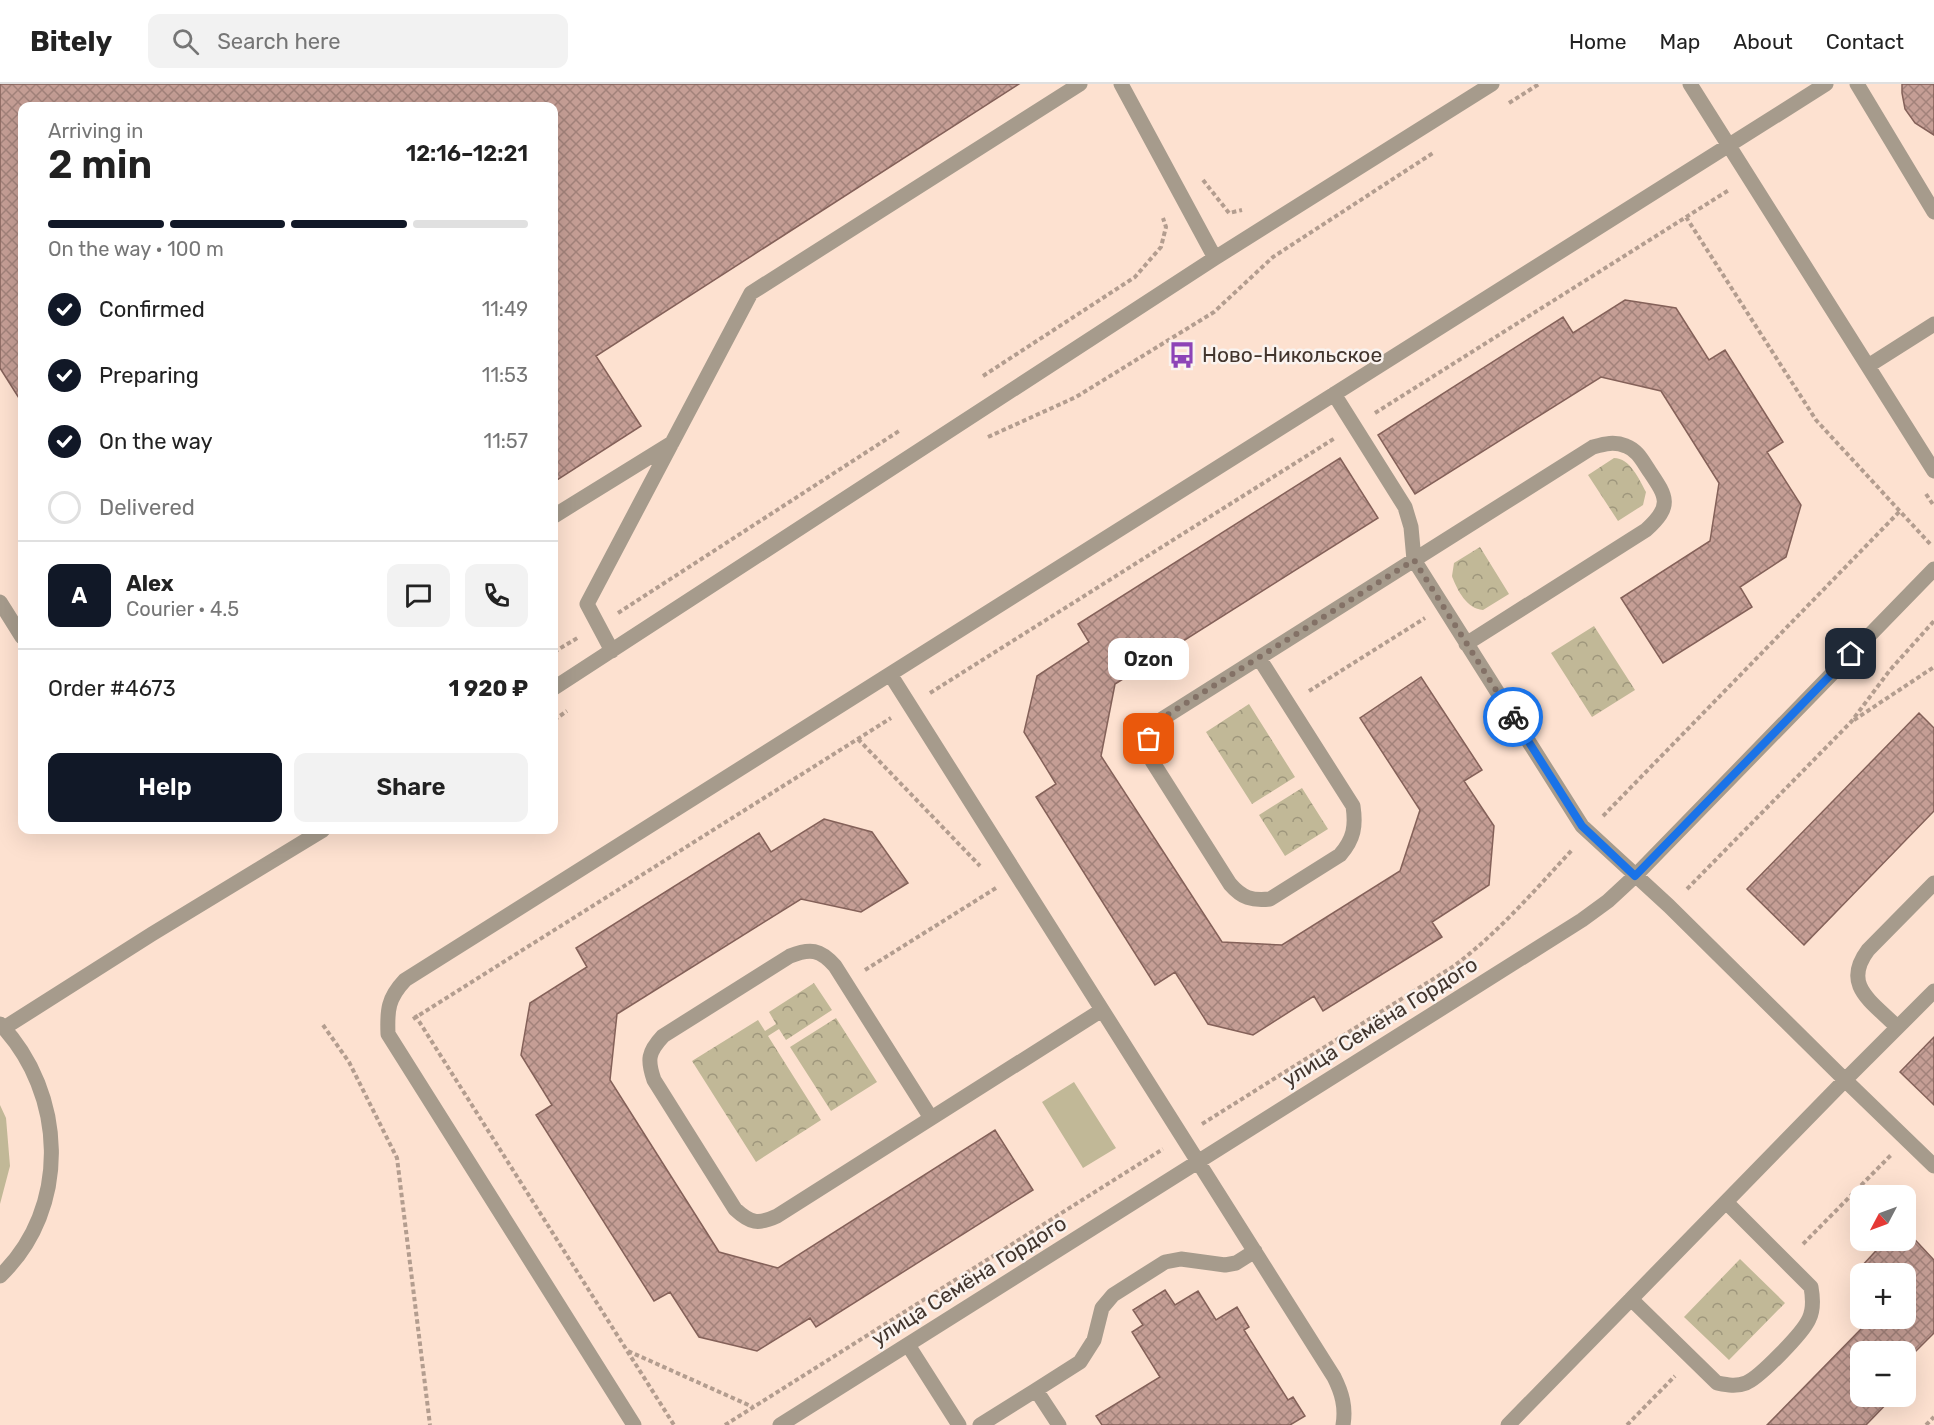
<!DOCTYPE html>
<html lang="en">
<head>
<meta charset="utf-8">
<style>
  :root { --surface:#fff; --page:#f2f2f2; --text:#222; --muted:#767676; --line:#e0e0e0; --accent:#111827 }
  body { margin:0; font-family:Rubik,sans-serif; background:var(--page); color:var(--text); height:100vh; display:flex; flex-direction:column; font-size:22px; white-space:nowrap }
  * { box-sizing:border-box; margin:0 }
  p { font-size:20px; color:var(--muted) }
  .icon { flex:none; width:33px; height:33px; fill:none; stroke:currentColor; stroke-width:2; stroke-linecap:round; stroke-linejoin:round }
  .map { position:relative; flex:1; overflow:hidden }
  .panel { position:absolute; left:18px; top:18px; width:540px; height:732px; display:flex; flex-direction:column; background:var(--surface); border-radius:12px; box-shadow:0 6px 24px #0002 }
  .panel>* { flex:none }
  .needle { width:39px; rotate:229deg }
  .tools { position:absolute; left:1850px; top:1101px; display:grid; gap:12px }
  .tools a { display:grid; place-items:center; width:66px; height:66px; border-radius:12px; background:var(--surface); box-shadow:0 6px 24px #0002; font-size:30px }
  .pin { position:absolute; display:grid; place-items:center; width:51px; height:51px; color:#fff; margin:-26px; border-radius:12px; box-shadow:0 3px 9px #0006 }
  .courier { position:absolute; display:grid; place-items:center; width:60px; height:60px; margin:-30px; border:4px solid #1a73e8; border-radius:50%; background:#fff; color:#222; box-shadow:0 2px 8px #0007 }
  .bubble { position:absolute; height:42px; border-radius:12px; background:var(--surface); box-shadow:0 6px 24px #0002; font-size:20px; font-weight:600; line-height:42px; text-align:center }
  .summary em { font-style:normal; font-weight:600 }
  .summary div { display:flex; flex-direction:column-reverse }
  .summary { display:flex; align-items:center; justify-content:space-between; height:102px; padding:0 30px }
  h1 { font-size:39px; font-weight:600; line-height:45px }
  .bar { display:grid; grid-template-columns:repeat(4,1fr); gap:9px 6px; align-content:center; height:72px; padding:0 30px }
  .bar i { height:8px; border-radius:4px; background:var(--line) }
  .bar .on { background:var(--accent) }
  .bar p { grid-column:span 4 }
  .line { display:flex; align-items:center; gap:15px; padding:0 30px; border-top:2px solid var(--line) }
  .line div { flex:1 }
  .round { display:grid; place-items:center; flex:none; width:63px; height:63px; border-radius:12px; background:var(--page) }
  ol { padding:0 30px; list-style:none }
  li { display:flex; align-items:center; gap:18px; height:66px }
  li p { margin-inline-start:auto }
  li .icon { padding:6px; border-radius:50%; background:var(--accent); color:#fff; stroke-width:4 }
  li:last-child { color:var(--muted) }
  li i { width:33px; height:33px; border:3px solid var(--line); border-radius:50% }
  .primary-button { display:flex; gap:12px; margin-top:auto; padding:12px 30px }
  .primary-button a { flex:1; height:69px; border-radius:12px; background:var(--accent); color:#fff; font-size:24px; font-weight:600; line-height:69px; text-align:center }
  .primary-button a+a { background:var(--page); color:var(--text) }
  header { display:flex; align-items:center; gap:36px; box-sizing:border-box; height:84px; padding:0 30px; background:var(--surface); border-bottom:2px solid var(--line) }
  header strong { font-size:28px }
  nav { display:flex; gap:33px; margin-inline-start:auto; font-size:21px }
  .search { width:420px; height:54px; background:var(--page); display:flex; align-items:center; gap:15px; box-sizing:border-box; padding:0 21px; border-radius:12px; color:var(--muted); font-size:22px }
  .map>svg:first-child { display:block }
</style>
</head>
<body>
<header>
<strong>Bitely</strong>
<div class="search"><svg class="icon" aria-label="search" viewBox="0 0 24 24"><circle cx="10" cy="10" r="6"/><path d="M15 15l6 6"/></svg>Search here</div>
<nav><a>Home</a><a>Map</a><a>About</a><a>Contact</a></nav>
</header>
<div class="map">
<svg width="1934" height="1341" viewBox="0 0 1934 1341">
  <defs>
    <pattern id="park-crowns" width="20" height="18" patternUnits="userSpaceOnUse" patternTransform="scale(1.5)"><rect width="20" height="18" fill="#c1b897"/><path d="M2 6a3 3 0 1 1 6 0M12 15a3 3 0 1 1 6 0" fill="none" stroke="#9e967c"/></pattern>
    <pattern id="building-cross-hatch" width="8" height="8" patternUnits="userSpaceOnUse" patternTransform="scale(1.5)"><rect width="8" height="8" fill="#c59e95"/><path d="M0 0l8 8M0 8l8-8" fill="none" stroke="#a2827a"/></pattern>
  </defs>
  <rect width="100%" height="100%" fill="#fde1d0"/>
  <path fill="#c1b897" d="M 1074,998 L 1116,1064 L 1083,1084 L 1042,1018 Z
    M 0,1021 L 6,1034 L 10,1082 L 0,1120 Z"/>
  <path fill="url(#park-crowns)" d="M 1614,374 C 1630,374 1639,395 1646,408 L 1643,421 L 1618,437 L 1588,391 Z
    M 1480,463 L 1509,510 L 1483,526 C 1467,525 1457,506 1452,492 L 1454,479 Z
    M 1594,542 L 1635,606 L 1592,633 L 1551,569 Z
    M 1249,620 L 1295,693 L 1252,720 L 1206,648 Z
    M 1302,704 L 1328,745 L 1285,772 L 1259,731 Z
    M 814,899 L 832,926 L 786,956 L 779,945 L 768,952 L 821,1036 L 756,1078 L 692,977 L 758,936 L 765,947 L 776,940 L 769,928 Z
    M 836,934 L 877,998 L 831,1027 L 790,963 Z
    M 1740,1175 L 1785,1219 L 1729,1276 L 1684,1233 Z"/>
  <path fill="url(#building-cross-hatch)" stroke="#846159" stroke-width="1.5" d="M 0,0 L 1019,0 L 596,272 L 641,342 L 554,398 L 554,22 L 22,22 L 22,319 L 0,284 Z
    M 1902,0 L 1934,0 L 1934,51 L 1915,39 L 1905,25 L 1902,9 Z
    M 1625,216 L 1676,224 L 1709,276 L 1725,266 L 1783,358 L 1767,368 L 1801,421 L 1786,473 L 1740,503 L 1752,523 L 1663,579 L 1621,514 L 1710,457 L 1719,399 L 1661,307 L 1601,293 L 1415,410 L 1378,351 L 1563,233 L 1573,249 Z
    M 1340,374 L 1378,434 L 1115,600 L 1101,672 L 1222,858 L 1282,861 L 1400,787 L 1420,726 L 1360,634 L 1421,593 L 1482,686 L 1464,697 L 1494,742 L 1489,801 L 1432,838 L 1442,853 L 1323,927 L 1314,912 L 1253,951 L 1208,940 L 1175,888 L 1155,901 L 1036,713 L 1056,700 L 1024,648 L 1037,592 L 1089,558 L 1078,540 Z
    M 1919,629 L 1934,644 L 1934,727 L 1804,861 L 1747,805 Z
    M 824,735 L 872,748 L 908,799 L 861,828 L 801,815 L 617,930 L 610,996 L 719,1168 L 763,1180 L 778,1184 L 995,1046 L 1033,1106 L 816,1243 L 810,1234 L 757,1267 L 699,1253 L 670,1208 L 654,1217 L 536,1031 L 552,1021 L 521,971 L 530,919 L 587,883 L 576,864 L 759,749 L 771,768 Z
    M 1934,953 L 1934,1021 L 1900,988 Z
    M 1905,1145 L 1934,1176 L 1934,1249 L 1905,1278 L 1905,1268 L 1860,1268 L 1860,1312 L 1894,1312 L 1866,1341 L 1767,1341 L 1861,1245 L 1861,1234 L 1905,1234 L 1905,1190 L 1860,1190 L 1860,1192 L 1860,1184 L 1886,1156 L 1905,1156 Z
    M 1165,1206 L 1175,1221 L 1198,1207 L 1216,1236 L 1237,1223 L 1249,1243 L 1244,1246 L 1288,1316 L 1293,1313 L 1305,1332 L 1290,1341 L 1102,1341 L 1096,1332 L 1160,1293 L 1132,1248 L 1143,1241 L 1133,1226 Z"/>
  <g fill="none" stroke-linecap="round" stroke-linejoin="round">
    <path stroke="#b39d8f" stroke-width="4" stroke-dasharray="4.5 3" stroke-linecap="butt" d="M 1509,19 L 1539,0
      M 1203,96 L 1229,129 L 1242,126
      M 1686,133 L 1816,336 L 1931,461
      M 983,292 L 1135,193 L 1161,163 L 1166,143 L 1163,134
      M 1375,329 L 1729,106
      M 988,353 L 1076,313 L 1214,228 L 1273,173 L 1433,69
      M 1926,410 L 1934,422
      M 618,529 L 899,347
      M 554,568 L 579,553
      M 1309,607 L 1425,534
      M 930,609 L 1335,354
      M 554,636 L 567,627
      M 1854,636 L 1934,583
      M 858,655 L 980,782
      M 1603,732 L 1900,427
      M 1687,805 L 1851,638 L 1890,586 L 1934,537
      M 865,886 L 996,804
      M 415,931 L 674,1341
      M 413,935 L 891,634
      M 323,941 L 349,978 L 397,1074 L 430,1341
      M 1202,1040 L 1454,882 C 1499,848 1534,807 1572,766
      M 1803,1160 L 1891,1071
      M 628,1267 L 753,1323
      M 725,1341 L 1163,1065
      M 1627,1341 L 1675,1292
      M 1926,1341 L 1934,1333"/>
    <path stroke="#a69b8c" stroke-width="15" d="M 1121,0 L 1215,174
      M 1690,0 L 1934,387
      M 1857,0 L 1934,128
      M 1868,282 L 1934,240
      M 1334,310 L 1405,423 L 1411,443 L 1414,476 L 1582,742 L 1669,822 L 1845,996 L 1508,1341
      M 554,432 L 672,359
      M 0,518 L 22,553
      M 612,567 L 587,520 L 751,209 L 1080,0
      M 1259,574 L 1353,722 C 1356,742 1354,755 1340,771 L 1270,815 C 1252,817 1242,814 1230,800 L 1152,677 C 1147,660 1148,648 1162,635 L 1593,363 C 1604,360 1614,357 1626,362 C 1637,366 1642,376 1648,385 C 1666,412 1674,421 1646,446 L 1466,560
      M 890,590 L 1334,1293 C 1342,1309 1346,1323 1343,1341
      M 554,604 L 1215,174 L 1492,0
      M 1934,907 L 1845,996 L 1934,1082
      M 0,940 C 66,1009 71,1124 0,1192
      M 1897,943 C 1873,918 1841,902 1868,866 L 1934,799
      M 4,944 L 152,850 L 323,746
      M 931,1034 L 835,882 C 820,865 810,864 790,872 L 663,952 C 648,968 647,976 654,996 L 735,1125 C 750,1139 758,1141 777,1132 L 1102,926
      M 1631,1215 L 1717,1299 C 1727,1301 1736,1303 1746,1299 C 1759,1294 1803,1249 1809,1235 C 1814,1225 1813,1214 1811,1203 L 1726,1118
      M 908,1261 L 959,1341
      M 1036,1306 L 1080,1278 L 1094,1256 L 1102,1224 L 1113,1211 L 1165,1178 L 1181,1175 L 1225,1181 L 1236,1179 L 1255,1167
      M 634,1341 L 388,950 C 387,926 388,914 405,896 L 1826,0
      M 780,1341 L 1582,836 L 1608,817 L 1635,792 L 1934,485
      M 980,1341 L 1036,1306 L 1059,1341"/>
  </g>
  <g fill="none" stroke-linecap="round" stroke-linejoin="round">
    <path stroke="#837166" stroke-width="6" stroke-dasharray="0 10.8" d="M 1149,655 L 1154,643 L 1161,635 L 1414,476 L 1513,633"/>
    <path stroke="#1a73e8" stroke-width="8" d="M 1513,633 L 1582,742 L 1635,792 L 1851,570"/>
  </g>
  <defs>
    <symbol id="bus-bare" viewBox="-9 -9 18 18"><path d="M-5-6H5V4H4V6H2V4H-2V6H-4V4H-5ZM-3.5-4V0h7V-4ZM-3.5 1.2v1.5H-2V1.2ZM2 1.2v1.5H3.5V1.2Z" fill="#8d44b7" stroke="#faf3ef" stroke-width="2.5" paint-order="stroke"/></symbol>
  </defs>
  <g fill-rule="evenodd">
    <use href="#bus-bare" x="1163" y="252" width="38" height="38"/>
  </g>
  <g text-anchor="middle" stroke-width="5" stroke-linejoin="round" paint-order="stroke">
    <g font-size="21" fill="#42352d" stroke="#faf3ef" text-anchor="start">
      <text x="1202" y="278">Ново-Никольское</text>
    </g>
    <g font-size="21" fill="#42352d" stroke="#faf3ef">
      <text transform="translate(1380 938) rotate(-32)" y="7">улица Семёна Гордого</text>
      <text transform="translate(969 1197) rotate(-32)" y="7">улица Семёна Гордого</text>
    </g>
  </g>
</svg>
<div class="tools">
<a><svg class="needle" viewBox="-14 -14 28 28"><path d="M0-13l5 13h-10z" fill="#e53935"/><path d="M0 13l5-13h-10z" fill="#767676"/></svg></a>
<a>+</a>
<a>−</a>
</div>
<div class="pin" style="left:1149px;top:655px;background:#ea580c"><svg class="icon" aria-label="bag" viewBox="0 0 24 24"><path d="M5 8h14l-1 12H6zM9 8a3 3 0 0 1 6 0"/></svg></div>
<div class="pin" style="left:1851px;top:570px;background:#1f2937"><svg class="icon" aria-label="home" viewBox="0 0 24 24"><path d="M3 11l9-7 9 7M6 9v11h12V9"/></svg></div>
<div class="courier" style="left:1513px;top:633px"><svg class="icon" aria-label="bike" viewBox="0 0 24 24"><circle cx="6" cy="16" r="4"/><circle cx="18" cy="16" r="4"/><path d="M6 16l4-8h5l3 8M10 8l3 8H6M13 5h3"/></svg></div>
<div class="bubble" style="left:1108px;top:554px;width:81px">Ozon</div>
<section class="panel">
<div class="summary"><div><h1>2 min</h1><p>Arriving in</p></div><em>12:16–12:21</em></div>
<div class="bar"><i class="on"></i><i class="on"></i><i class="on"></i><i></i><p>On the way · 100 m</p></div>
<ol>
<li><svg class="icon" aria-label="check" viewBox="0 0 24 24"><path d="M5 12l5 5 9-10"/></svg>Confirmed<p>11:49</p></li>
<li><svg class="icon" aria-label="check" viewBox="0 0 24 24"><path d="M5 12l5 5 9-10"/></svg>Preparing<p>11:53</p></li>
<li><svg class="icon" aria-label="check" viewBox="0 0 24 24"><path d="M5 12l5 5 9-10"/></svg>On the way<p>11:57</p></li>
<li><i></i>Delivered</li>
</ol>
<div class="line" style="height:108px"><b class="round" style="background:var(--accent);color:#fff">A</b><div><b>Alex</b><p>Courier · 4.5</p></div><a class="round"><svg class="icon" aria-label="chat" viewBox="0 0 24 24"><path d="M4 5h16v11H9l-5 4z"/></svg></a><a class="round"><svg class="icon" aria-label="phone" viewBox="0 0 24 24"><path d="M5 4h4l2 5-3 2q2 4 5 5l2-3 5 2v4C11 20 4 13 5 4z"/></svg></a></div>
<div class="line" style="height:78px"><div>Order #4673</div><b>1 920 ₽</b></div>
<div class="primary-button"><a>Help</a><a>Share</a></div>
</section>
</div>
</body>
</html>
